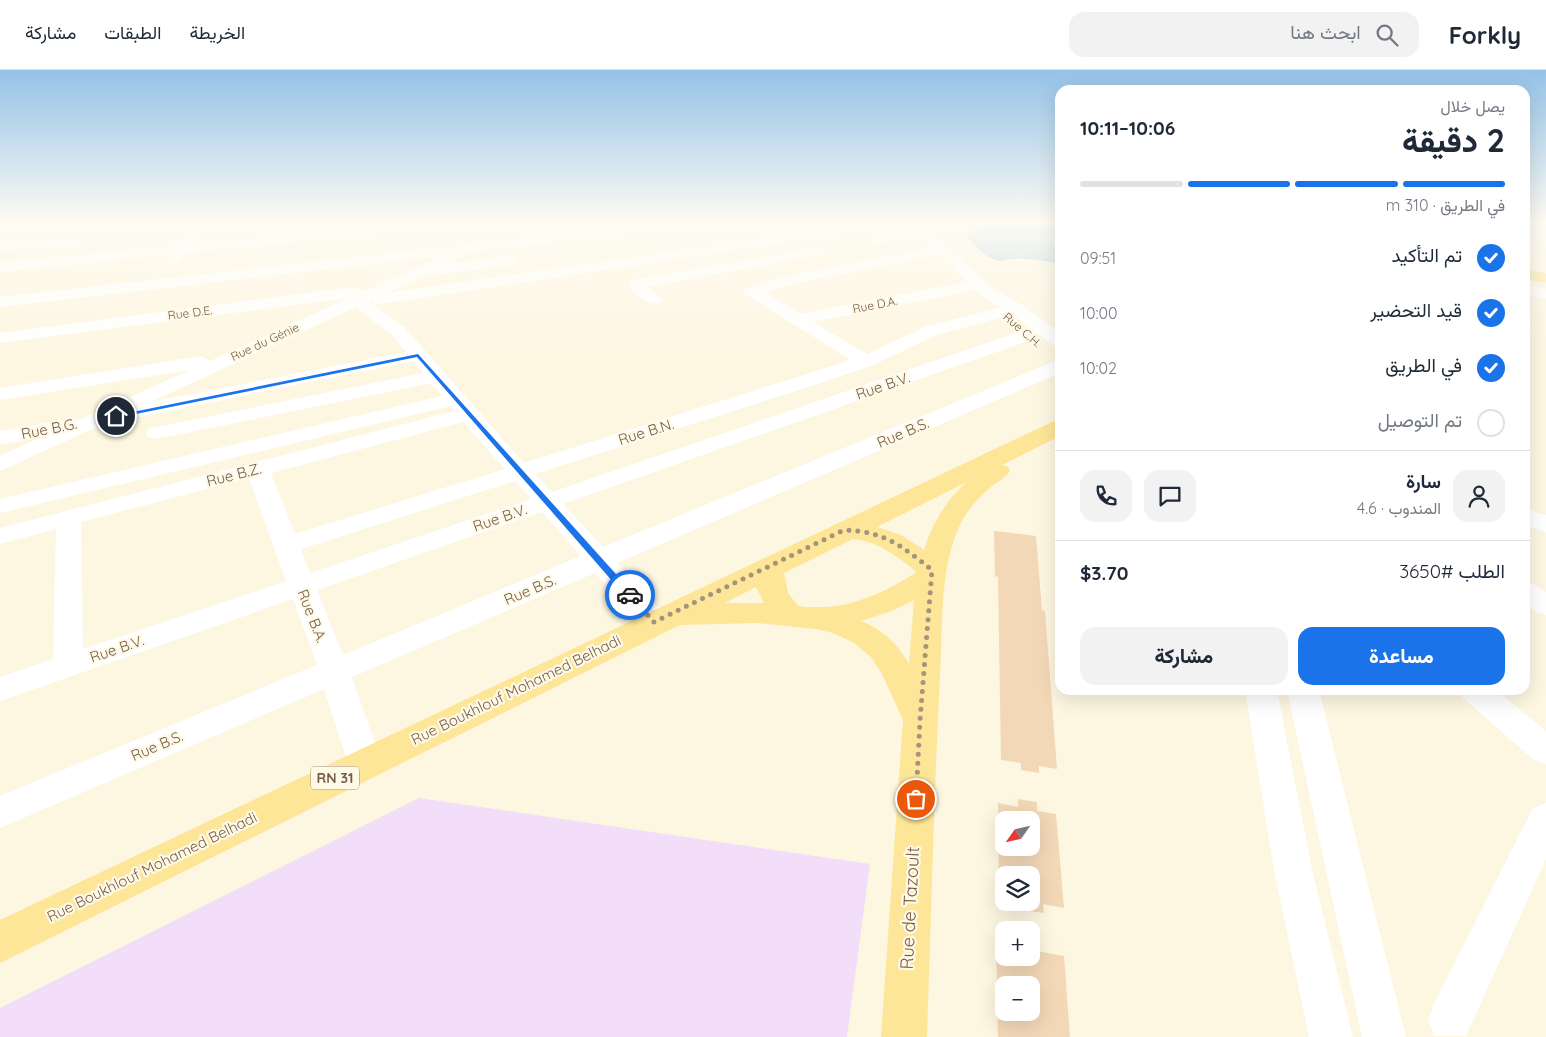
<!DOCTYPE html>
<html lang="ar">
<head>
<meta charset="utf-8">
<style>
  :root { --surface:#fff; --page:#f2f2f3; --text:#1f2937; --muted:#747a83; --line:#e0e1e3; --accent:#1a73e8 }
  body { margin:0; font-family:Quicksand,Vazirmatn,sans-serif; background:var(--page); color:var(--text); direction:rtl; height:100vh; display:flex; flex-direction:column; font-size:19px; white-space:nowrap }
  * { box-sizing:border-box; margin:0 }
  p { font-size:16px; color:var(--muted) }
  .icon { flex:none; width:28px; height:28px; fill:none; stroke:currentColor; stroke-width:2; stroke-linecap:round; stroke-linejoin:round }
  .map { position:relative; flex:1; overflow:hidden; direction:ltr }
  .sheet { position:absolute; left:1055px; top:15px; width:475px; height:610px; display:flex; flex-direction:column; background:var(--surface); border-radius:15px; box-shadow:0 5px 20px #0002; direction:rtl }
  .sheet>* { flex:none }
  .needle { width:32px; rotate:236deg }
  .buttons { position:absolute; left:995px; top:741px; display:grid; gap:10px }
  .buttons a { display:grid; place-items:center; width:45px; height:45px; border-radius:10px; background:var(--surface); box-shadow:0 5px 20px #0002; font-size:25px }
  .pin { position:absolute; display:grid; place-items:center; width:42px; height:42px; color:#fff; margin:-21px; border:2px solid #fff; border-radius:50%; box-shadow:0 1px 5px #0007 }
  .courier { position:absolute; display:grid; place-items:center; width:50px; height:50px; margin:-25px; border:4px solid #1a73e8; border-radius:50%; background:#fff; color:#222; box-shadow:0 1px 6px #0007 }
  .overview em { font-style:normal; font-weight:800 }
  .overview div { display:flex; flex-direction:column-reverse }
  .overview { display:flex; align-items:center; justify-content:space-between; height:85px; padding:0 25px }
  h1 { font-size:32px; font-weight:800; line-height:38px }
  .bar { display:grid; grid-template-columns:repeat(4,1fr); gap:8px 5px; align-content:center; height:60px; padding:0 25px }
  .bar i { height:6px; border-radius:4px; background:var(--line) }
  .bar .active { background:var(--accent) }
  .bar p { grid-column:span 4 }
  .line { display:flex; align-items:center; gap:12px; padding:0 25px; border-top:1px solid var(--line) }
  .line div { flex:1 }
  .round { display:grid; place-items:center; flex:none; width:52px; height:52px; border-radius:15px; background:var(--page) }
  ol { padding:0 25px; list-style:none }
  li { display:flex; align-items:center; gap:15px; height:55px }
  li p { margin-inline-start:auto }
  li .icon { padding:5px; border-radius:50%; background:var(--accent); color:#fff; stroke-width:4 }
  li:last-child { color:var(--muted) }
  li i { width:28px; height:28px; border:2px solid var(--line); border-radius:50% }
  .button { display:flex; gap:10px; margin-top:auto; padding:10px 25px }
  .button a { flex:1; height:58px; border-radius:15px; background:var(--accent); color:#fff; font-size:20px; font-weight:800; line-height:58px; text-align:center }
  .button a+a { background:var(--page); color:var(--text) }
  header { display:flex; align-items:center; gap:30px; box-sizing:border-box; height:70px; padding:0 25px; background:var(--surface); border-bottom:1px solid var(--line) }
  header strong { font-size:24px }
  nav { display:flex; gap:28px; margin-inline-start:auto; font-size:18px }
  .search { width:350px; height:45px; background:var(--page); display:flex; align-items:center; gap:12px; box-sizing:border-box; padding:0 18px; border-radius:15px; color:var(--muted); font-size:19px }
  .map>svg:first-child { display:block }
</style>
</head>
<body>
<header>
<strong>Forkly</strong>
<div class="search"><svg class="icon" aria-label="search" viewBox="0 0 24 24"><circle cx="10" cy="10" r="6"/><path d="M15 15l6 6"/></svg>ابحث هنا</div>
<nav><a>الخريطة</a><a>الطبقات</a><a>مشاركة</a></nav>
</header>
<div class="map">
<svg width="1546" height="967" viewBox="0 0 1546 967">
  <rect width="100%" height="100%" fill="#fdf6e1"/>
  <path fill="#f3def9" d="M 419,728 L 870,794 L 847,967 L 0,967 L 0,938 Z"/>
  <path fill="#b6d8e7" stroke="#9bc6d9" d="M 994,152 L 1060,152 L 1060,193 C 1044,190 1029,187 1013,188 C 1008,188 1002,191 998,190 C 986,187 974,175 968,166 L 980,155 Z"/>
  <path fill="#f3d8b8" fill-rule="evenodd" d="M 994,461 L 1036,466 L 1042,540 L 1045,541 L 1057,699 L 1039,696 L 1039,703 L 1021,700 L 1021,693 L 1001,690 L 998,507 L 995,506 Z
    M 1018,729 L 1037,732 L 1037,741 L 1056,744 L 1064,838 L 1043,834 L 1044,843 L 1023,840 L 1023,832 L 1031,832 L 1031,805 L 1004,805 L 1004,827 L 999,826 L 998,733 L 1018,737 ZM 1004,750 L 1031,750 L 1031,778 L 1004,778 Z
    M 996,873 L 1004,875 L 1004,888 L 1031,888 L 1031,880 L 1064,886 L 1070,967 L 998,967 ZM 1004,915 L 1031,915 L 1031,942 L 1004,942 Z"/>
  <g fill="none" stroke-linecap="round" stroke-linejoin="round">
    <path fill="#fff" fill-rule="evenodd" d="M 101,152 L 160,152 L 153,156 L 48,164 L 41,160 L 48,156 Z
      M 191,152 L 205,152 L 192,174 L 423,152 L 471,152 L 464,156 L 186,183 L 180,193 L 170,193 L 167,190 L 171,185 L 0,202 L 0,192 L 177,175 Z
      M 663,152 L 704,152 L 697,156 L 457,184 L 459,187 L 451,193 L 512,185 L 517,187 L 520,190 L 517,193 L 512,195 L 434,205 L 429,203 L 386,223 L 872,152 L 906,152 L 899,156 L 380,234 L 374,233 L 372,230 L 369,231 L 405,258 L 524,393 L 851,290 L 745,224 L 743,221 L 745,218 L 805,202 L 932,178 L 922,167 L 878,174 L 873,173 L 871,170 L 873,167 L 878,166 L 924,158 L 929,159 L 930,163 L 934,164 L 994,220 L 1021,234 L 1060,263 L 1060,277 L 1054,276 L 1009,242 L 1007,246 L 937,265 L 873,295 L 818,314 L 535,404 L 552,422 L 1022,261 L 1028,260 L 1034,261 L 1037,265 L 1034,269 L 563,434 L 603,477 L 1053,292 L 1060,290 L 1060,303 L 617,493 L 665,545 L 669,552 L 665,559 L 655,562 L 645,559 L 595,503 L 352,607 L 382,694 L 377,704 L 365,708 L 353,704 L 348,694 L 324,619 L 0,758 L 0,726 L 317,595 L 293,529 L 0,631 L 0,607 L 53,589 L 56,459 L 0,474 L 0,458 L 455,341 L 451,336 L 0,443 L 0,429 L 442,326 L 431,313 L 157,369 L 149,368 L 146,363 L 149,358 L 157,357 L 423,303 L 414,291 L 139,347 L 132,345 L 130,342 L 0,401 L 0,386 L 43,366 L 0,375 L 0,361 L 57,351 L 65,352 L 67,355 L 190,300 L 0,330 L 0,318 L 202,286 L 210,291 L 349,228 L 0,273 L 0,263 L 354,217 L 360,219 L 362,222 L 443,186 L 0,237 L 0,227 ZM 940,185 L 967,212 L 800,244 L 765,222 L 806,211 ZM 975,220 L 982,226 L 1001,237 L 925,257 L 867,284 L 813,252 ZM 356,237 L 393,266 L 406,282 L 151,332 ZM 463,352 L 505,399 L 295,464 L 271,403 ZM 249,408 L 286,511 L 83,579 L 81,452 ZM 515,411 L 531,429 L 310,503 L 301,479 ZM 542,442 L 581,486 L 343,585 L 317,520 Z
      M 1525,157 L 1546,162 L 1546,170 L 1525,165 Z
      M 73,169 L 78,170 L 80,173 L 78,176 L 0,181 L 0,173 Z
      M 820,177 L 825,178 L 827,181 L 825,184 L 648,217 L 662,229 L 660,233 C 648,235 635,225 628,215 L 630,211 L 636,209 Z
      M 1525,214 L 1546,219 L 1546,229 L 1525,224 Z
      M 1525,439 L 1546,445 L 1546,462 L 1525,455 Z
      M 1525,512 L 1535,515 L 1546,522 L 1546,545 L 1536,542 L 1525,534 Z
      M 1245,620 L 1277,620 L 1312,800 L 1353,967 L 1309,967 L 1274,800 Z
      M 1287,620 L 1319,620 L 1406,967 L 1362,967 Z
      M 1458,620 L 1496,620 L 1546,661 L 1546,694 L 1534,690 L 1463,628 Z
      M 1546,733 L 1546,789 L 1466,966 L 1434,966 L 1428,950 L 1434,934 L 1533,738 Z"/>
    <path fill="#fde698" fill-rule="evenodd" d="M 1525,199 L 1546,203 L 1546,213 L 1525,209 Z
      M 1060,350 L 1060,366 L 1002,395 L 1007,396 L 1010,401 C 1005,408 997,412 990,418 C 976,429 965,443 958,459 C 939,505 943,556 940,605 C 934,725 931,846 927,967 L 881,967 L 903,650 L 882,604 L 871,587 L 854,573 L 833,563 L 816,559 L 757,553 L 680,555 L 0,893 L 0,850 L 1052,352 ZM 967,412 C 946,430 932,454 924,480 L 901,465 L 877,457 ZM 853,469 C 878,471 898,487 917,502 C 879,526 843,542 798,536 L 788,523 L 784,503 ZM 756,517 L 764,533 L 725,533 ZM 914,530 L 909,594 C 897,573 883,560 861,551 L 892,541 Z"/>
  </g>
  <linearGradient id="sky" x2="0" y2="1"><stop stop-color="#94c2e8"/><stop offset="0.53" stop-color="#fefbf2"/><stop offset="1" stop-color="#fefbf2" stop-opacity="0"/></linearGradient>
  <rect width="1546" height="287" fill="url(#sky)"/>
  <path fill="#1a73e8" d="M 418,284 L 633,523 L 633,528 L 627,528 L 417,287 L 116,348 L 113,346 Z"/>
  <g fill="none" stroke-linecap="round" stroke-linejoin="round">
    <path stroke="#a5937d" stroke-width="5" stroke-dasharray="0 9" d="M 630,525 L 654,552 L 844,460 C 884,461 902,476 932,500 L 920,650 L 916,729"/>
  </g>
  <g text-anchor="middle" stroke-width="4.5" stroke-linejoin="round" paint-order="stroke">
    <g font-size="12" fill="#755e47" stroke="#fff9e8">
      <text transform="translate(875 235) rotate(-11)" y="4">Rue D.A.</text>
      <text transform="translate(190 243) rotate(-7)" y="4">Rue D.E.</text>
      <text transform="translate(1022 260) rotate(41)" y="4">Rue C.H.</text>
      <text transform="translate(265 272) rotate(-25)" y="4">Rue du Génie</text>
    </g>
    <rect fill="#fff9e8" stroke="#9e8c77" stroke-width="1" x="311" y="696.5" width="48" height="23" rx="4"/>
    <g font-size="14" font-weight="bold" fill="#755e47">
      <text x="335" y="713">RN 31</text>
    </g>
    <g font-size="15" fill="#755e47" stroke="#fff9e8">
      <text transform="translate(883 316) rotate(-19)" y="5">Rue B.V.</text>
      <text transform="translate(49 359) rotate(-11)" y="5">Rue B.G.</text>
      <text transform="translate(646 362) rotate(-17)" y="5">Rue B.N.</text>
      <text transform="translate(903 363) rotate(-23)" y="5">Rue B.S.</text>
      <text transform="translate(234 405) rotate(-14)" y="5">Rue B.Z.</text>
      <text transform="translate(500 448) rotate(-19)" y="5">Rue B.V.</text>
      <text transform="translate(530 520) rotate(-23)" y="5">Rue B.S.</text>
      <text transform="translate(312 546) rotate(69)" y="5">Rue B.A.</text>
      <text transform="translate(117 579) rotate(-19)" y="5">Rue B.V.</text>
      <text transform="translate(516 620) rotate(-26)" y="5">Rue Boukhlouf Mohamed Belhadi</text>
      <text transform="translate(157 676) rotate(-23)" y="5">Rue B.S.</text>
      <text transform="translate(152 797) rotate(-26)" y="5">Rue Boukhlouf Mohamed Belhadi</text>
    </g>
    <g font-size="18" fill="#755e47" stroke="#fff9e8">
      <text transform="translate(910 838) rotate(-87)" y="6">Rue de Tazoult</text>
    </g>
  </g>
</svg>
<div class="buttons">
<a><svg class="needle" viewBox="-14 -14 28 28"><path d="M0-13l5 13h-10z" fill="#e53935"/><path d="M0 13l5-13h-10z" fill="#747a83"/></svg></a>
<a><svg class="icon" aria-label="layers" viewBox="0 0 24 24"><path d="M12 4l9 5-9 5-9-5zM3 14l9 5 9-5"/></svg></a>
<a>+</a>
<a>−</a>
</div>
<div class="pin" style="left:916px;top:729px;background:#ea580c"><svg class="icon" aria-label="bag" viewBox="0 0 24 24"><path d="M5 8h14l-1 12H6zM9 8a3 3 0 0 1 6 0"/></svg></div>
<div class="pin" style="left:116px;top:346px;background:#1f2937"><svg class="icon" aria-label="home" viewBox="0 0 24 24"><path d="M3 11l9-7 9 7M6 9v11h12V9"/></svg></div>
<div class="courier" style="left:630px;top:525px"><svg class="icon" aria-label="car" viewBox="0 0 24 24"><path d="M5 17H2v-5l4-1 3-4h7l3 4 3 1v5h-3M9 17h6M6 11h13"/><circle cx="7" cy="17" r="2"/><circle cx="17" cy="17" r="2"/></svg></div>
<section class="sheet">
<div class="overview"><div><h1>2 دقيقة</h1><p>يصل خلال</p></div><em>10:06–10:11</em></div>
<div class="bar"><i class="active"></i><i class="active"></i><i class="active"></i><i></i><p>في الطريق · 310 m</p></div>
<ol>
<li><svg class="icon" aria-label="check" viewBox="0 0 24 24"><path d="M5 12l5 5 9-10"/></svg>تم التأكيد<p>09:51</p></li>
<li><svg class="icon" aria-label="check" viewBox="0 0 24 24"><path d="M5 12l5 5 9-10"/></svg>قيد التحضير<p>10:00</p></li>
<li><svg class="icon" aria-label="check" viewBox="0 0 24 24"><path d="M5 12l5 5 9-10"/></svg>في الطريق<p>10:02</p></li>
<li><i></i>تم التوصيل</li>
</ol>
<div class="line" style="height:90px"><a class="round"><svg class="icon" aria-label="person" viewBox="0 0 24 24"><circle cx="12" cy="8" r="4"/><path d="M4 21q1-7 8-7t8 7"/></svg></a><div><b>سارة</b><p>المندوب · 4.6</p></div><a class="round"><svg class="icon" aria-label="chat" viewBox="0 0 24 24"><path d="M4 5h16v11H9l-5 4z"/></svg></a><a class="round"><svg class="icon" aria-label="phone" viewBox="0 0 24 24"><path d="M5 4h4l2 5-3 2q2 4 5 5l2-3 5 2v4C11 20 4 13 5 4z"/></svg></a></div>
<div class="line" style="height:65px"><div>الطلب #3650</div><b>$3.70</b></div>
<div class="button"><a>مساعدة</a><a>مشاركة</a></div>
</section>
</div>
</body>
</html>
